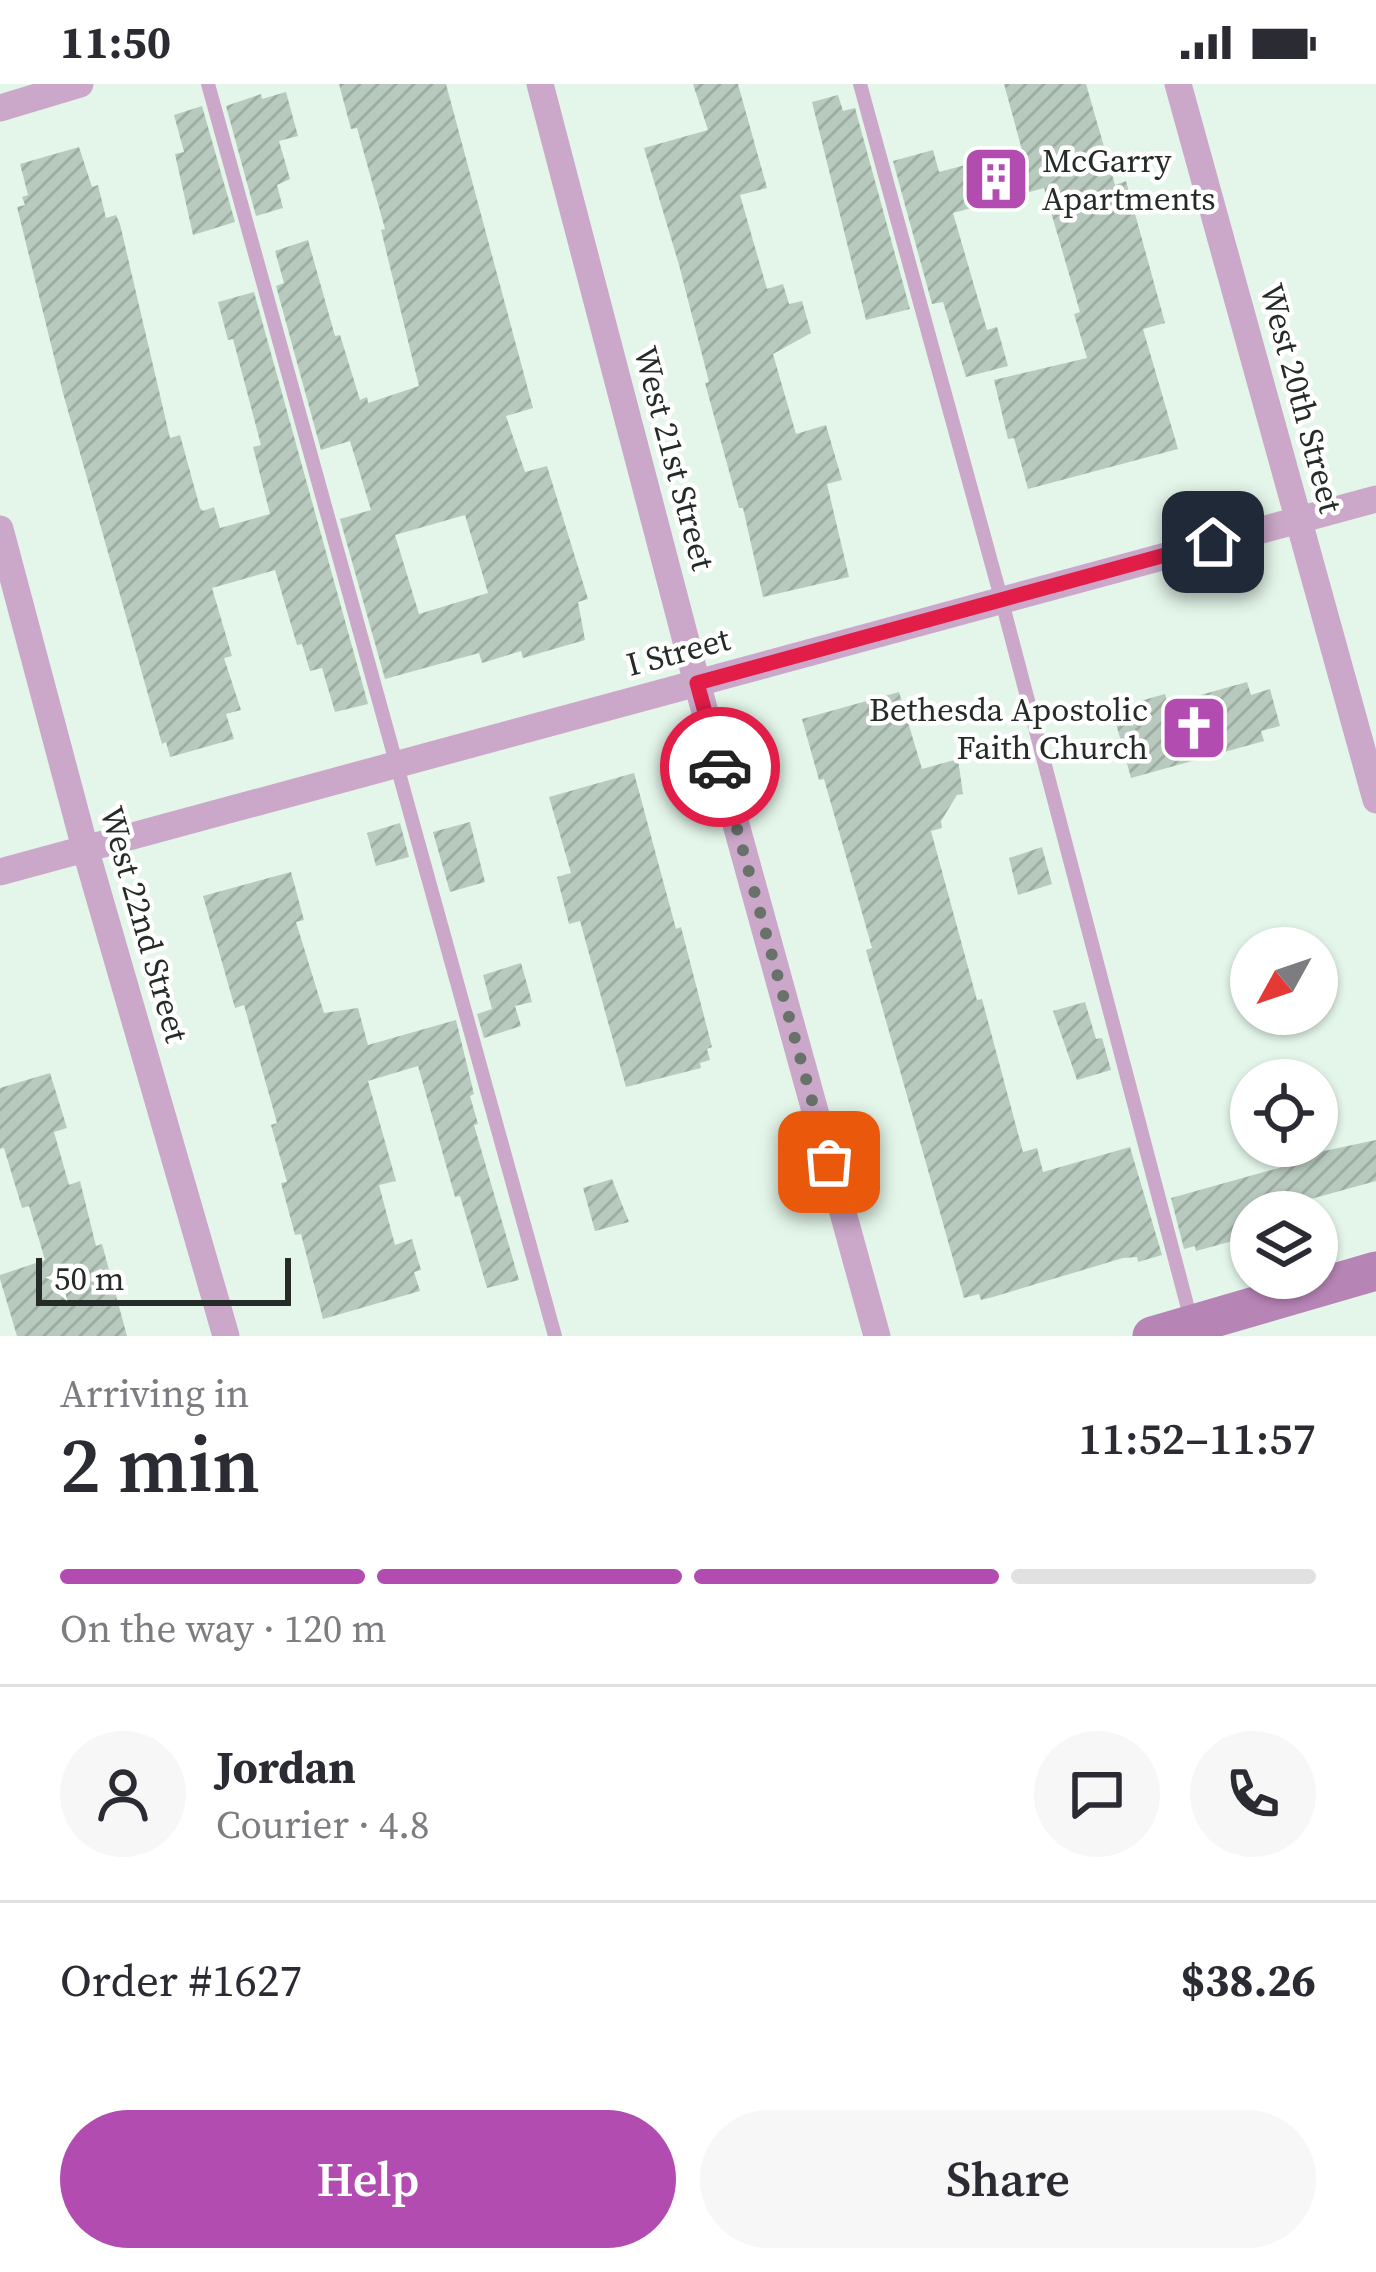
<!DOCTYPE html>
<html lang="en">
<head>
<meta charset="utf-8">
<style>
  :root { --surface:#fff; --page:#f7f7f7; --text:#2b2b33; --muted:#7c7c81; --line:#e1e1e2; --accent:#b24cb1 }
  body { margin:0; font-family:"Source Serif 4",serif; background:var(--page); color:var(--text); height:100vh; display:flex; flex-direction:column; font-size:45px; white-space:nowrap }
  * { box-sizing:border-box; margin:0 }
  p { font-size:39px; color:var(--muted) }
  .icon { flex:none; width:66px; height:66px; fill:none; stroke:currentColor; stroke-width:2; stroke-linecap:round; stroke-linejoin:round }
  .map { position:relative; height:1252px; overflow:hidden }
  .panel { display:flex; flex-direction:column; background:var(--surface); flex:1 }
  .panel>* { flex:none }
  .needle { width:78px; rotate:230deg }
  .controls { position:absolute; left:1230px; top:843px; display:grid; gap:24px }
  .controls a { display:grid; place-items:center; width:108px; height:108px; border-radius:50%; background:var(--surface); box-shadow:0 3px 9px #0004; font-size:60px }
  .scale { position:absolute; left:36px; bottom:30px; width:255px; box-sizing:border-box; padding-left:12px; border:6px solid #252b27; border-top:0; font-size:33px; line-height:42px; white-space:nowrap; color:#252b27; -webkit-text-stroke:9px #fff; paint-order:stroke }
  .pin { position:absolute; display:grid; place-items:center; width:102px; height:102px; color:#fff; margin:-51px; border-radius:24px; box-shadow:0 6px 18px #0006 }
  .courier { position:absolute; display:grid; place-items:center; width:120px; height:120px; margin:-60px; border:9px solid #e11d48; border-radius:50%; background:#fff; color:#222; box-shadow:0 3px 15px #0007 }
  .head em { font-style:normal; font-weight:600 }
  .head div { display:flex; flex-direction:column-reverse }
  .head { display:flex; align-items:center; justify-content:space-between; height:204px; padding:0 60px }
  h1 { font-size:78px; font-weight:600; line-height:90px }
  .bar { display:grid; grid-template-columns:repeat(4,1fr); gap:18px 12px; align-content:center; height:144px; padding:0 60px }
  .bar i { height:15px; border-radius:9px; background:var(--line) }
  .bar .active { background:var(--accent) }
  .bar p { grid-column:span 4 }
  .line { display:flex; align-items:center; gap:30px; padding:0 60px; border-top:3px solid var(--line) }
  .line div { flex:1 }
  .round { display:grid; place-items:center; flex:none; width:126px; height:126px; border-radius:63px; background:var(--page) }
  .primary-button { display:flex; gap:24px; margin-top:auto; padding:24px 60px }
  .primary-button a { flex:1; height:138px; border-radius:72px; background:var(--accent); color:#fff; font-size:48px; font-weight:600; line-height:138px; text-align:center }
  .primary-button a+a { background:var(--page); color:var(--text) }
  .status { display:flex; justify-content:space-between; align-items:center; height:84px; padding:0 60px; background:var(--surface); direction:ltr }
  .status svg { height:33px; fill:currentColor }
  .map>svg:first-child { display:block }
</style>
</head>
<body>
<div class="status"><b>11:50</b><svg viewBox="0 0 49 12"><path d="M0 12V9h3v3zM5 12V6h3v6zM10 12V3h3v9zM15 12V0h3v12zM26 1h20v11H26zM47 4h2v5h-2z"/></svg></div>
<div class="map">
<svg width="1376" height="1252" viewBox="0 0 1376 1252">
  <defs>
    <pattern id="building-hatch" width="6" height="6" patternUnits="userSpaceOnUse" patternTransform="scale(3)"><rect width="6" height="6" fill="#b8c9be"/><path d="M-1 1l2-2M0 6l6-6M5 7l2-2" fill="none" stroke="#9eada3"/></pattern>
  </defs>
  <rect width="100%" height="100%" fill="#e4f6ea"/>
  <path fill="url(#building-hatch)" fill-rule="evenodd" d="M 339,0 L 446,0 L 533,324 L 506,332 L 525,388 L 547,382 L 588,515 L 578,518 L 585,556 L 523,574 L 521,567 L 482,579 L 479,569 L 385,595 L 340,435 L 371,426 L 350,357 L 321,366 L 276,202 L 284,199 L 275,167 L 308,156 L 335,252 L 340,251 L 360,316 L 367,313 L 368,319 L 419,302 L 381,146 L 385,145 L 357,44 L 351,45 ZM 465,431 L 488,509 L 419,530 L 395,451 Z
    M 693,0 L 738,0 L 767,104 L 740,111 L 767,205 L 783,200 L 789,220 L 802,217 L 811,249 L 773,270 L 796,350 L 826,341 L 842,396 L 827,400 L 849,493 L 763,513 L 743,424 L 739,424 L 705,299 L 709,298 L 679,181 L 644,64 L 708,46 Z
    M 1004,0 L 1086,0 L 1115,101 L 1126,97 L 1165,239 L 1143,245 L 1178,365 L 1028,405 L 1014,354 L 1008,355 L 994,296 L 1087,274 L 1074,230 L 1080,228 L 1044,104 L 953,129 L 987,246 L 997,243 L 1008,282 L 966,293 L 943,218 L 932,220 L 893,77 L 933,66 L 939,88 L 1022,66 Z
    M 286,8 L 298,52 L 279,57 L 290,95 L 277,101 L 283,124 L 256,132 L 226,22 L 261,10 L 262,15 Z
    M 838,11 L 843,27 L 855,24 L 910,225 L 866,236 L 812,18 Z
    M 202,22 L 235,138 L 193,151 L 175,70 L 184,68 L 174,31 Z
    M 79,63 L 92,103 L 98,101 L 106,134 L 116,131 L 120,140 L 170,354 L 180,351 L 200,424 L 203,427 L 214,423 L 220,444 L 270,430 L 253,363 L 261,361 L 233,255 L 228,256 L 218,218 L 254,208 L 368,620 L 335,628 L 322,584 L 310,587 L 302,560 L 297,561 L 275,486 L 212,504 L 232,572 L 224,574 L 241,626 L 226,630 L 234,655 L 170,673 L 166,658 L 162,660 L 63,309 L 17,123 L 25,121 L 22,113 L 28,111 L 20,80 Z
    M 1247,598 L 1251,611 L 1270,605 L 1280,642 L 1261,647 L 1264,657 L 1131,694 L 1112,625 L 1165,610 L 1168,620 Z
    M 899,608 L 922,685 L 958,675 L 963,710 L 957,711 L 941,737 L 942,744 L 931,747 L 977,916 L 982,915 L 1023,1068 L 1037,1064 L 1043,1088 L 1130,1063 L 1162,1171 L 1138,1178 L 1137,1173 L 1123,1174 L 993,1213 L 981,1216 L 979,1210 L 964,1214 L 866,866 L 872,864 L 824,695 L 819,696 L 802,635 Z
    M 634,689 L 676,845 L 681,843 L 712,963 L 707,965 L 710,976 L 700,979 L 701,984 L 626,1003 L 580,837 L 569,840 L 557,793 L 571,789 L 549,713 Z
    M 470,738 L 485,798 L 450,808 L 433,748 Z
    M 400,739 L 409,773 L 376,782 L 367,749 Z
    M 1042,763 L 1052,800 L 1018,811 L 1009,774 Z
    M 291,788 L 304,836 L 296,838 L 324,929 L 358,924 L 368,961 L 456,936 L 474,1010 L 470,1012 L 478,1040 L 474,1041 L 519,1196 L 487,1204 L 460,1112 L 455,1113 L 418,982 L 368,997 L 396,1097 L 379,1101 L 395,1161 L 412,1155 L 421,1186 L 414,1188 L 420,1207 L 323,1235 L 301,1150 L 295,1151 L 281,1099 L 287,1098 L 271,1041 L 277,1039 L 244,921 L 235,924 L 203,812 Z
    M 521,879 L 532,918 L 515,922 L 521,942 L 484,954 L 477,930 L 492,925 L 483,891 Z
    M 1085,918 L 1096,955 L 1102,954 L 1111,986 L 1077,996 L 1053,927 Z
    M 50,989 L 67,1044 L 54,1048 L 69,1101 L 80,1097 L 96,1162 L 102,1160 L 127,1252 L 17,1252 L 0,1195 L 0,1191 L 45,1176 L 29,1122 L 22,1124 L 4,1064 L 0,1065 L 0,1004 Z
    M 1376,1056 L 1376,1097 L 1264,1128 L 1251,1128 L 1251,1152 L 1196,1167 L 1195,1162 L 1184,1165 L 1171,1114 L 1293,1080 L 1291,1074 Z
    M 612,1095 L 629,1138 L 595,1147 L 583,1104 Z"/>
  <g fill="none" stroke-linecap="round" stroke-linejoin="round">
    <path stroke="#cba8c9" stroke-width="14" d="M 208,0 L 555,1252
      M 860,0 L 1001,514 L 1191,1236"/>
    <path stroke="#cba8c9" stroke-width="27" d="M 540,0 L 697,599 L 877,1252
      M 1178,0 L 1376,716
      M 0,24 L 80,0
      M 0,445 L 85,764 L 226,1252
      M 0,788 L 1376,415"/>
    <path stroke="#b784b6" stroke-width="39" d="M 1152,1252 L 1376,1187"/>
  </g>
  <g fill="none" stroke-linecap="round" stroke-linejoin="round">
    <path stroke="#68726b" stroke-width="12" stroke-dasharray="0 21.6" d="M 720,683 L 829,1078"/>
    <path stroke="#e11d48" stroke-width="15" d="M 720,683 L 697,599 L 1213,458"/>
  </g>
  <defs>
    <symbol id="building-square" viewBox="-11 -11 22 22"><rect x="-9" y="-9" width="18" height="18" rx="4" fill="#b24cb1" stroke="#fff"/><path d="M-4-6H4V6H1V3H-1V6H-4ZM-2.5-4.3h1.7v1.8h-1.7ZM.8-4.3h1.7v1.8H.8ZM-2.5-1h1.7V.8h-1.7ZM.8-1h1.7V.8H.8Z" fill="#fff"/></symbol>
    <symbol id="church-square" viewBox="-11 -11 22 22"><rect x="-9" y="-9" width="18" height="18" rx="4" fill="#b24cb1" stroke="#fff"/><path d="M-1.2-6h2.4v3.5h3.3v2.4h-3.3V6h-2.4V-.1h-3.3v-2.4h3.3Z" fill="#fff"/></symbol>
  </defs>
  <g fill-rule="evenodd">
    <use href="#building-square" x="958" y="57" width="76" height="76"/>
    <use href="#church-square" x="1156" y="606" width="76" height="76"/>
  </g>
  <g text-anchor="middle" stroke-width="9" stroke-linejoin="round" paint-order="stroke">
    <g font-size="33" fill="#252b27" stroke="#fff" text-anchor="start">
      <text x="1042" y="88">McGarry<tspan x="1042" dy="38">Apartments</tspan></text>
      <text x="1148" y="637" text-anchor="end">Bethesda Apostolic<tspan x="1148" dy="38">Faith Church</tspan></text>
    </g>
    <g font-size="33" fill="#252b27" stroke="#fff">
      <text transform="translate(1302 314) rotate(75)" y="12">West 20th Street</text>
      <text transform="translate(675 374) rotate(75)" y="12">West 21st Street</text>
      <text transform="translate(678 567) rotate(-15)" y="12">I Street</text>
      <text transform="translate(145 840) rotate(74)" y="12">West 22nd Street</text>
    </g>
  </g>
</svg>
<div class="controls">
<a><svg class="needle" viewBox="-14 -14 28 28"><path d="M0-13l5 13h-10z" fill="#e53935"/><path d="M0 13l5-13h-10z" fill="#7c7c81"/></svg></a>
<a><svg class="icon" aria-label="locate" viewBox="0 0 24 24"><circle cx="12" cy="12" r="6"/><path d="M12 2v4M12 18v4M2 12h4M18 12h4"/></svg></a>
<a><svg class="icon" aria-label="layers" viewBox="0 0 24 24"><path d="M12 4l9 5-9 5-9-5zM3 14l9 5 9-5"/></svg></a>
</div>
<div class="scale">50 m</div>
<div class="pin" style="left:829px;top:1078px;background:#ea580c"><svg class="icon" aria-label="bag" viewBox="0 0 24 24"><path d="M5 8h14l-1 12H6zM9 8a3 3 0 0 1 6 0"/></svg></div>
<div class="pin" style="left:1213px;top:458px;background:#1f2937"><svg class="icon" aria-label="home" viewBox="0 0 24 24"><path d="M3 11l9-7 9 7M6 9v11h12V9"/></svg></div>
<div class="courier" style="left:720px;top:683px"><svg class="icon" aria-label="car" viewBox="0 0 24 24"><path d="M5 17H2v-5l4-1 3-4h7l3 4 3 1v5h-3M9 17h6M6 11h13"/><circle cx="7" cy="17" r="2"/><circle cx="17" cy="17" r="2"/></svg></div>
</div>
<section class="panel">
<div class="head"><div><h1>2 min</h1><p>Arriving in</p></div><em>11:52–11:57</em></div>
<div class="bar"><i class="active"></i><i class="active"></i><i class="active"></i><i></i><p>On the way · 120 m</p></div>
<div class="line" style="height:216px"><a class="round"><svg class="icon" aria-label="person" viewBox="0 0 24 24"><circle cx="12" cy="8" r="4"/><path d="M4 21q1-7 8-7t8 7"/></svg></a><div><b>Jordan</b><p>Courier · 4.8</p></div><a class="round"><svg class="icon" aria-label="chat" viewBox="0 0 24 24"><path d="M4 5h16v11H9l-5 4z"/></svg></a><a class="round"><svg class="icon" aria-label="phone" viewBox="0 0 24 24"><path d="M5 4h4l2 5-3 2q2 4 5 5l2-3 5 2v4C11 20 4 13 5 4z"/></svg></a></div>
<div class="line" style="height:156px"><div>Order #1627</div><b>$38.26</b></div>
<div class="primary-button"><a>Help</a><a>Share</a></div>
</section>
</body>
</html>
